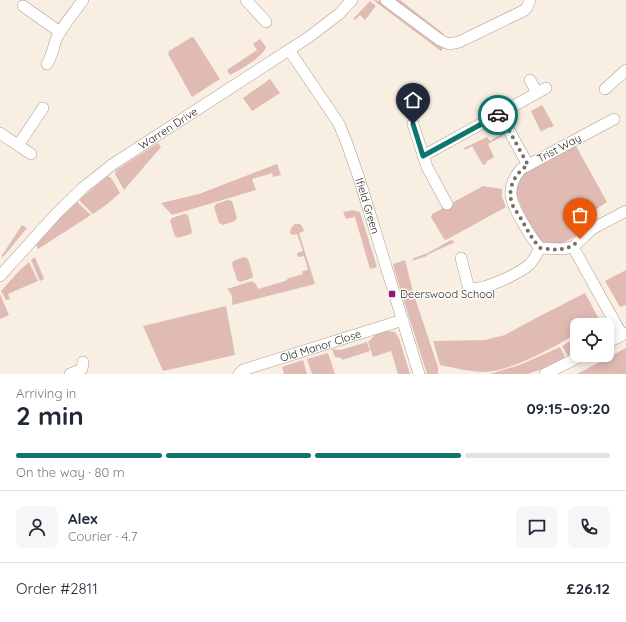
<!DOCTYPE html>
<html lang="en">
<head>
<meta charset="utf-8">
<style>
  :root { --surface:#fff; --page:#f6f6f7; --text:#1f2937; --muted:#747a83; --line:#e0e1e3; --accent:#0f766e }
  body { margin:0; font-family:Quicksand,sans-serif; background:var(--page); color:var(--text); height:100vh; display:flex; flex-direction:column; font-size:15px; white-space:nowrap }
  * { box-sizing:border-box; margin:0 }
  p { font-size:13px; color:var(--muted) }
  .icon { flex:none; width:22px; height:22px; fill:none; stroke:currentColor; stroke-width:2; stroke-linecap:round; stroke-linejoin:round }
  .map { position:relative; height:374px; overflow:hidden }
  .side { display:flex; flex-direction:column; background:var(--surface); flex:1 }
  .side>* { flex:none }
  .tools { position:absolute; left:570px; top:318px; display:grid; gap:8px }
  .tools a { display:grid; place-items:center; width:44px; height:44px; border-radius:8px; background:var(--surface); box-shadow:0 2px 10px #0003; font-size:20px }
  .pin { position:absolute; display:grid; place-items:center; width:34px; height:34px; color:#fff; margin:-41px -17px; border-radius:50% 50% 50% 0; rotate:-45deg; box-shadow:0 0 4px #0007 }
  .pin .icon { rotate:45deg }
  .courier { position:absolute; display:grid; place-items:center; width:40px; height:40px; margin:-20px; border:3px solid #0f766e; border-radius:50%; background:#fff; color:#222; box-shadow:0 1px 5px #0007 }
  .overview em { font-style:normal; font-weight:800 }
  .overview div { display:flex; flex-direction:column-reverse }
  .overview { display:flex; align-items:center; justify-content:space-between; height:68px; padding:0 16px }
  h1 { font-size:26px; font-weight:800; line-height:30px }
  .bar { display:grid; grid-template-columns:repeat(4,1fr); gap:6px 4px; align-content:center; height:48px; padding:0 16px }
  .bar i { height:5px; border-radius:3px; background:var(--line) }
  .bar .current { background:var(--accent) }
  .bar p { grid-column:span 4 }
  .line { display:flex; align-items:center; gap:10px; padding:0 16px; border-top:1px solid var(--line) }
  .line div { flex:1 }
  .round { display:grid; place-items:center; flex:none; width:42px; height:42px; border-radius:8px; background:var(--page) }
  .map>svg:first-child { display:block }
</style>
</head>
<body>
<div class="map">
<svg width="626" height="374" viewBox="0 0 626 374">
  <rect width="100%" height="100%" fill="#f9eee2"/>
  <path fill="#dfbbb3" d="M 373,0 L 380,1 L 443,48 L 441,51 Z
    M 393,0 L 400,0 L 444,34 L 441,37 Z
    M 370,1 L 376,6 L 365,20 L 360,15 L 355,20 L 353,19 Z
    M 192,37 L 194,38 L 220,79 L 192,97 L 168,54 L 169,51 Z
    M 260,39 L 266,47 C 264,56 239,71 230,75 L 227,70 L 257,50 L 253,44 Z
    M 270,79 L 280,93 L 252,111 L 243,98 Z
    M 542,105 L 554,126 L 550,128 L 549,127 L 541,132 L 531,111 Z
    M 503,133 L 504,135 L 488,144 L 494,157 L 486,162 L 487,163 L 483,165 L 472,146 L 465,150 L 464,148 L 487,137 L 490,141 Z
    M 158,143 L 161,147 L 124,190 L 115,174 L 116,170 Z
    M 576,146 L 607,202 L 595,210 L 596,213 L 590,218 L 592,224 C 580,231 571,242 557,244 C 554,244 548,244 545,243 C 535,239 514,197 516,186 C 517,181 520,178 524,174 Z
    M 277,164 L 281,175 L 273,177 L 272,173 L 252,179 L 256,190 L 172,215 L 161,203 L 199,194 Z
    M 108,176 L 112,179 L 120,193 L 106,205 L 93,214 L 80,201 L 80,199 Z
    M 483,186 L 502,189 L 502,197 L 506,207 L 446,240 L 444,239 L 431,217 L 432,214 Z
    M 228,200 L 232,201 L 237,218 L 235,221 L 223,225 L 219,223 L 214,207 L 216,204 Z
    M 77,202 L 91,215 L 38,249 L 36,245 L 58,219 Z
    M 353,210 L 360,212 L 377,267 L 370,269 L 355,217 L 346,219 L 343,212 Z
    M 184,214 L 188,215 L 192,232 L 191,234 L 178,238 L 175,236 L 170,221 L 172,218 Z
    M 295,224 L 300,224 L 302,226 L 304,231 L 299,233 L 315,284 L 232,305 C 233,297 232,294 227,289 L 252,281 L 256,284 L 258,289 L 285,281 L 289,278 L 303,274 L 302,271 L 308,270 L 304,256 L 298,257 L 297,255 L 297,253 L 303,251 L 297,234 L 293,235 L 290,233 L 291,228 Z
    M 22,225 L 27,228 L 4,256 L 1,257 Z
    M 451,240 L 455,242 L 427,255 L 427,256 L 412,261 L 414,258 L 428,253 Z
    M 35,257 L 44,279 L 40,281 L 31,260 Z
    M 244,257 L 248,259 L 253,275 L 252,278 L 240,282 L 237,280 L 232,264 L 233,261 Z
    M 405,260 L 413,292 L 438,367 L 438,374 L 427,374 L 397,279 L 393,264 Z
    M 29,262 L 38,281 L 8,294 L 10,299 L 6,300 L 1,291 L 18,272 Z
    M 626,270 L 626,305 L 620,307 L 605,281 Z
    M 585,293 L 599,319 L 590,325 L 577,325 L 577,333 C 555,347 513,370 486,372 C 471,372 455,368 440,365 L 433,341 L 485,340 L 505,335 L 538,317 Z
    M 0,294 L 9,315 L 0,319 Z
    M 226,306 L 235,355 L 163,371 L 143,326 Z
    M 387,331 L 395,332 L 399,338 L 410,374 L 398,374 L 391,351 L 373,357 L 368,342 L 375,335 Z
    M 577,337 L 577,354 L 569,358 L 562,346 Z
    M 367,342 L 370,351 L 342,360 L 342,358 L 335,357 L 332,349 L 341,350 Z
    M 560,347 L 566,359 L 556,364 L 528,374 L 490,374 L 522,364 Z
    M 626,348 L 626,374 L 577,374 Z
    M 328,353 L 335,374 L 312,374 L 307,359 Z
    M 303,360 L 307,374 L 284,374 L 282,367 Z"/>
  <g fill="none" stroke-linecap="round" stroke-linejoin="round">
    <defs>
      <g id="minor">
        <path d="M 246,0 L 266,22"/>
        <path d="M 386,0 L 440,40 L 449,44 L 459,42 L 525,10 L 527,7 L 530,0"/>
        <path d="M 23,6 L 60,32"/>
        <path id="s1" d="M 289,50 L 327,106 L 339,124 L 346,141 L 359,178 L 419,374"/>
        <path d="M 47,64 C 53,54 53,47 57,37 C 64,24 75,12 83,0"/>
        <path d="M 530,80 L 537,93"/>
        <path d="M 605,89 L 626,70"/>
        <path d="M 500,114 L 528,165"/>
        <path d="M 614,119 L 521,169 C 504,189 511,203 523,223 C 528,232 533,240 540,248 L 562,249 L 573,247 L 592,229 L 626,211"/>
        <path d="M 413,124 L 427,167 L 447,204"/>
        <path d="M 0,133 L 31,154"/>
        <path d="M 19,144 L 43,108"/>
        <path d="M 423,156 L 546,88"/>
        <path d="M 573,247 L 622,335"/>
        <path d="M 461,258 L 468,285 L 469,288 C 482,292 520,273 530,264 C 534,260 537,253 540,248"/>
        <path id="s2" d="M 0,276 L 57,213 L 84,187 L 113,164 L 309,37 L 339,14 L 352,0"/>
        <path d="M 607,343 L 626,333"/>
        <path d="M 70,374 L 82,369 L 83,362"/>
        <path id="s3" d="M 239,374 L 243,370 L 403,320"/>
        <path d="M 545,374 L 583,355"/>
      </g>
    </defs>
    <use href="#minor" stroke="#a89e93" stroke-width="12"/>
    <use href="#minor" stroke="#fff" stroke-width="11"/>
  </g>
  <g fill="none" stroke-linecap="round" stroke-linejoin="round">
    <path stroke="#746e67" stroke-width="4" stroke-dasharray="0 7.2" d="M 498,115 L 500,114 L 528,165 C 514,174 506,190 513,206 C 516,211 520,217 523,222 C 528,232 533,240 540,248 C 557,250 568,252 580,239"/>
    <path stroke="#0f766e" stroke-width="5" d="M 413,124 L 423,156 L 498,115"/>
  </g>
  <rect fill="#8e1a7b" stroke="#fffdfa" stroke-width="1.5" x="388" y="290" width="8" height="8" rx="2"/>
  <g text-anchor="middle" stroke-width="3" stroke-linejoin="round" paint-order="stroke">
    <g font-size="11" fill="#2d2925" stroke="#fffdfa">
      <text dy="4" stroke="none"><textPath href="#s2" startOffset="225">Warren Drive</textPath></text>
      <text transform="translate(559 148) rotate(-28)" y="4">Trist Way</text>
      <text dy="4" stroke="none"><textPath href="#s1" startOffset="176">Ifield Green</textPath></text>
      <text dy="4" stroke="none"><textPath href="#s3" startOffset="87">Old Manor Close</textPath></text>
    </g>
    <g font-size="11" fill="#2d2925" stroke="#fffdfa" text-anchor="start">
      <text x="400" y="298">Deerswood School</text>
    </g>
  </g>
</svg>
<div class="tools">
<a><svg class="icon" aria-label="locate" viewBox="0 0 24 24"><circle cx="12" cy="12" r="6"/><path d="M12 2v4M12 18v4M2 12h4M18 12h4"/></svg></a>
</div>
<div class="pin" style="left:580px;top:239px;background:#ea580c"><svg class="icon" aria-label="bag" viewBox="0 0 24 24"><path d="M5 8h14l-1 12H6zM9 8a3 3 0 0 1 6 0"/></svg></div>
<div class="pin" style="left:413px;top:124px;background:#1f2937"><svg class="icon" aria-label="home" viewBox="0 0 24 24"><path d="M3 11l9-7 9 7M6 9v11h12V9"/></svg></div>
<div class="courier" style="left:498px;top:115px"><svg class="icon" aria-label="car" viewBox="0 0 24 24"><path d="M5 17H2v-5l4-1 3-4h7l3 4 3 1v5h-3M9 17h6M6 11h13"/><circle cx="7" cy="17" r="2"/><circle cx="17" cy="17" r="2"/></svg></div>
</div>
<section class="side">
<div class="overview"><div><h1>2 min</h1><p>Arriving in</p></div><em>09:15–09:20</em></div>
<div class="bar"><i class="current"></i><i class="current"></i><i class="current"></i><i></i><p>On the way · 80 m</p></div>
<div class="line" style="height:72px"><a class="round"><svg class="icon" aria-label="person" viewBox="0 0 24 24"><circle cx="12" cy="8" r="4"/><path d="M4 21q1-7 8-7t8 7"/></svg></a><div><b>Alex</b><p>Courier · 4.7</p></div><a class="round"><svg class="icon" aria-label="chat" viewBox="0 0 24 24"><path d="M4 5h16v11H9l-5 4z"/></svg></a><a class="round"><svg class="icon" aria-label="phone" viewBox="0 0 24 24"><path d="M5 4h4l2 5-3 2q2 4 5 5l2-3 5 2v4C11 20 4 13 5 4z"/></svg></a></div>
<div class="line" style="height:52px"><div>Order #2811</div><b>£26.12</b></div>
</section>
</body>
</html>
